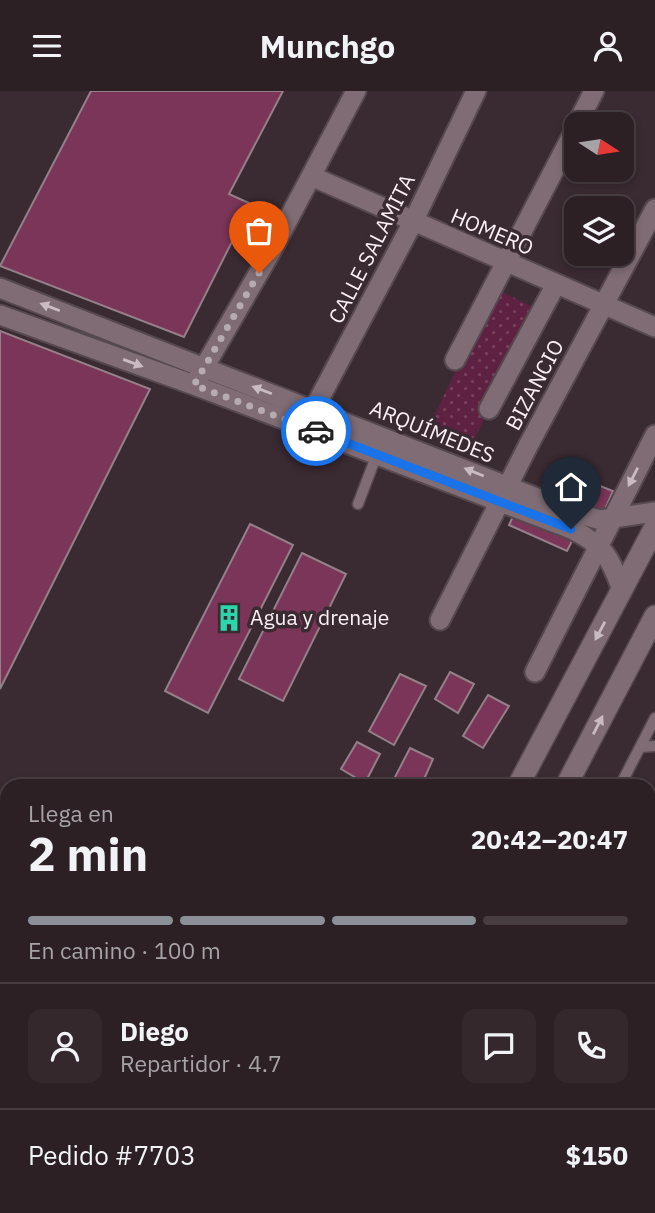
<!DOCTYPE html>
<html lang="es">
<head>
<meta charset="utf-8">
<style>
  :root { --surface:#2c2025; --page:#34282d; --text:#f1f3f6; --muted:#a6a3a7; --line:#483e42; --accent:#8c9099 }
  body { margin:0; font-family:"IBM Plex Sans",sans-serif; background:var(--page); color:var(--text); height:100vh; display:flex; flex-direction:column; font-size:26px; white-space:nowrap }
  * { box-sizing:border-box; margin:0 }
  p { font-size:23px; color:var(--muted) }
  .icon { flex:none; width:38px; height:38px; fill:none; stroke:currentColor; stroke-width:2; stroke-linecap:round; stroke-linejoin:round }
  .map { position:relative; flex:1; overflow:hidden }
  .sheet { position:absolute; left:0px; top:688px; width:656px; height:436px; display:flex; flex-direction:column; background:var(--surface); border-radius:21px 21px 0 0; box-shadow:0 4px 10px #0003,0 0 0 2px var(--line) }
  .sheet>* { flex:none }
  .needle { width:46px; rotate:102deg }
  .fabs { position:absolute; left:564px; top:21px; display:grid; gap:14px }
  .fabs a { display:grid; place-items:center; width:70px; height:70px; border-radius:14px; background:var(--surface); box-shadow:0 4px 10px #0003,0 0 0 2px var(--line); font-size:35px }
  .pin { position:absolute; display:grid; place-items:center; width:60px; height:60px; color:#fff; margin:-72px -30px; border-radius:50% 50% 50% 0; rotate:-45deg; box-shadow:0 0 7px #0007 }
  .pin .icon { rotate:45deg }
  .courier { position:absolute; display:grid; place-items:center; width:70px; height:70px; margin:-35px; border:5px solid #1a73e8; border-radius:50%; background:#fff; color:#222; box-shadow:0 2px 9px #0007 }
  .head em { font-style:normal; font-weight:700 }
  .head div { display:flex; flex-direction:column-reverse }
  .head { display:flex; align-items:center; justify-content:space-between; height:119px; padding:0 28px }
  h1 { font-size:46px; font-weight:700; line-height:52px }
  .bar { display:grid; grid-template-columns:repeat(4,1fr); gap:10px 7px; align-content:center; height:84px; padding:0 28px }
  .bar i { height:9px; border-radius:5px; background:var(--line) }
  .bar .active { background:var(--accent) }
  .bar p { grid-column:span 4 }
  .line { display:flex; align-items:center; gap:18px; padding:0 28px; border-top:2px solid var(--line) }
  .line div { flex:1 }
  .round { display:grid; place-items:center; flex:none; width:74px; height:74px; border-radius:14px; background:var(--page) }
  header { display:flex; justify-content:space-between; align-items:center; height:91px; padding:0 28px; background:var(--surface); font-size:32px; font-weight:700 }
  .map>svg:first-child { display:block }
</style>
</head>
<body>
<header><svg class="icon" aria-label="menu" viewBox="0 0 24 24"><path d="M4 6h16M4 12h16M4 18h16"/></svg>Munchgo<svg class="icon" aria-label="person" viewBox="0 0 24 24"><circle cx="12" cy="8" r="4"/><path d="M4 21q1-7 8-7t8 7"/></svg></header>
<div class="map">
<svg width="655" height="1122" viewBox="0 0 655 1122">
  <defs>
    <pattern id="grass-dots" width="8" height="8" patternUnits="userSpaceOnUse" patternTransform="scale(1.75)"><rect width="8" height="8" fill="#5f2141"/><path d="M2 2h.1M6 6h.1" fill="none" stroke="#77425d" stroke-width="1.8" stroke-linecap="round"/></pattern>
  </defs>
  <rect width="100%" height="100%" fill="#3a2a31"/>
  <path fill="url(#grass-dots)" d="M 496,198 L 537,218 L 471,355 L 429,335 Z"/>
  <path fill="#7b3558" stroke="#938088" stroke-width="2" d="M 91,0 L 283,0 L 229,103 L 251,113 L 184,246 L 0,175 Z
    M 0,240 L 150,298 L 0,598 Z
    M 560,379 L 613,400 L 602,425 L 550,402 Z
    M 515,421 L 573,448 L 567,460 L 509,434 Z
    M 250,433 L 293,454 L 208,622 L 165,600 Z
    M 302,462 L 346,483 L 283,610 L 239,588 Z
    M 450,581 L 474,593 L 458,622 L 435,608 Z
    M 400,583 L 426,595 L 394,654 L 369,640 Z
    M 488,604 L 509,615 L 483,657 L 463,645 Z
    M 357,651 L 380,663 L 365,692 L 341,678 Z
    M 410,657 L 433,668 L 421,695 L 408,695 L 394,688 Z"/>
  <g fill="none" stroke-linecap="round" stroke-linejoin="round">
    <defs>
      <path id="lane" d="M 358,413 L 377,363
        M 640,656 L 655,655
        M 620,695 L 655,627
        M 649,832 L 655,835
        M 649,906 L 655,895"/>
      <path id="street" d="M 577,33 L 594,0
        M 311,85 L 655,236
        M 0,197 L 573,421 L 600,429 L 655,421
        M 0,224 L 194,294 L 571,438 C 604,454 610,466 622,499
        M 455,269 L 576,37
        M 198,287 L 272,159 L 356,0
        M 489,318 L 556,193
        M 308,329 L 413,131 L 476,0
        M 440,529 L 528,355 L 655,118
        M 535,581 L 655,344
        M 0,747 L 7,749
        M 0,785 L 7,767
        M 649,932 L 655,934
        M 649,1006 L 655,1009
        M 0,1014 L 7,1000
        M 0,1074 L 7,1077
        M 100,1116 L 113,1122
        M 248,1122 L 251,1116
        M 515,1122 L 517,1116"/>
      <path id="secondary" d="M 518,695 L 655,436
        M 566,695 L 655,525
        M 0,934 L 7,937
        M 457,1116 L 470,1122
        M 293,1122 L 296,1116
        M 343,1122 L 345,1116"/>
    </defs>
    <use href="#lane" stroke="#55484e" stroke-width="13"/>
    <use href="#street" stroke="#55484e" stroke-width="23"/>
    <use href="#secondary" stroke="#55484e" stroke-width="24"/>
    <use href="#lane" stroke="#7f6c74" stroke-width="10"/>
    <use href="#street" stroke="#7f6c74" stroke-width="19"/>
    <use href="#secondary" stroke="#7f6c74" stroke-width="21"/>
  </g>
  <defs><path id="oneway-solid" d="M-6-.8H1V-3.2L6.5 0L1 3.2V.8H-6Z" transform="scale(1.75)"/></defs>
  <g fill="#c9bbc1">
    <use href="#oneway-solid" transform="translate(50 216) rotate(-159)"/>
    <use href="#oneway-solid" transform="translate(133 272) rotate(20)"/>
    <use href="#oneway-solid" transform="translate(262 299) rotate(-159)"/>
    <use href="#oneway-solid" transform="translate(474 381) rotate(-158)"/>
    <use href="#oneway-solid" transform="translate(633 386) rotate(117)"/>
    <use href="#oneway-solid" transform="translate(600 540) rotate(118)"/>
    <use href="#oneway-solid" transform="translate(598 634) rotate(-63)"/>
  </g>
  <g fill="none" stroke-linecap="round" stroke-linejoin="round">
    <path stroke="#b7abb0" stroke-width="7" stroke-dasharray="0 12.6" d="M 259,182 L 194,294 L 316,340"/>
    <path stroke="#1a73e8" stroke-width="9" d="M 316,340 L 571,438"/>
  </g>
  <defs>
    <symbol id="building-bare" viewBox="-9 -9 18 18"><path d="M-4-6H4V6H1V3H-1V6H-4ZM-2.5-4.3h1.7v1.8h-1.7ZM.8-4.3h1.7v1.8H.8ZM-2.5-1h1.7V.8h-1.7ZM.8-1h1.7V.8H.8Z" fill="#2dd5ab" stroke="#3a2a31" stroke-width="2.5" paint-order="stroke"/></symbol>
  </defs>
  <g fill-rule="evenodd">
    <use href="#building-bare" x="210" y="508" width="38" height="38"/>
  </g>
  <g text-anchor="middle" stroke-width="7" stroke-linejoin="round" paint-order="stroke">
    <g font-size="21" fill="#fbf0f4" stroke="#3a2a31">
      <text transform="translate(492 141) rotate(23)" y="7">HOMERO</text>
      <text transform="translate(372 158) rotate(-63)" y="7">CALLE SALAMITA</text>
      <text transform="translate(535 294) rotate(-62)" y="7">BIZANCIO</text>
      <text transform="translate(432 341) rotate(22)" y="7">ARQUÍMEDES</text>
    </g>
    <g font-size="21" fill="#fbf0f4" stroke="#3a2a31" text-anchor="start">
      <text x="250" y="534">Agua y drenaje</text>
    </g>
  </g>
</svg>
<div class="fabs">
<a><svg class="needle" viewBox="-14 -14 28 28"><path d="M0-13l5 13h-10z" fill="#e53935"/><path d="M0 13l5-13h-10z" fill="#a6a3a7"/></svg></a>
<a><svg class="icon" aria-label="layers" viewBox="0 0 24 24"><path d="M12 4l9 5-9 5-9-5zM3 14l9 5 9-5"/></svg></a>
</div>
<div class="pin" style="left:259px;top:182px;background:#ea580c"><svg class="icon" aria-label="bag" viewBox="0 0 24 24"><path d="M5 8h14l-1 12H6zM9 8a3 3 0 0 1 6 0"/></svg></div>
<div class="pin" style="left:571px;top:438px;background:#1f2937"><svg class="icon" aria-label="home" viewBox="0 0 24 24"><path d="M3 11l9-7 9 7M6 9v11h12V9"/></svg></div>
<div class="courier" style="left:316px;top:340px"><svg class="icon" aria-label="car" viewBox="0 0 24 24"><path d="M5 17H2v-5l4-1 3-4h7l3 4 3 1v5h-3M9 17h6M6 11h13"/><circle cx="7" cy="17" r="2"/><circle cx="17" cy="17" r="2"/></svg></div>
<section class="sheet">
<div class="head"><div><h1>2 min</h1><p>Llega en</p></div><em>20:42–20:47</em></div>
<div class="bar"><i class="active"></i><i class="active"></i><i class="active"></i><i></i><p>En camino · 100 m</p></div>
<div class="line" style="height:126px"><a class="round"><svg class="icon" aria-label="person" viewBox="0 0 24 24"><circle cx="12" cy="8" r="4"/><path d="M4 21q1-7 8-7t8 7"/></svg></a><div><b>Diego</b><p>Repartidor · 4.7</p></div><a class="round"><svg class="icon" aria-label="chat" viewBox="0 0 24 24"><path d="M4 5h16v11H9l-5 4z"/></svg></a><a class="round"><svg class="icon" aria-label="phone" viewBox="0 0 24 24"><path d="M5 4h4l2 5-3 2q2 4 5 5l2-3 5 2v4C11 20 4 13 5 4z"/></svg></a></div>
<div class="line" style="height:91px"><div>Pedido #7703</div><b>$150</b></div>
</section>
</div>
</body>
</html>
